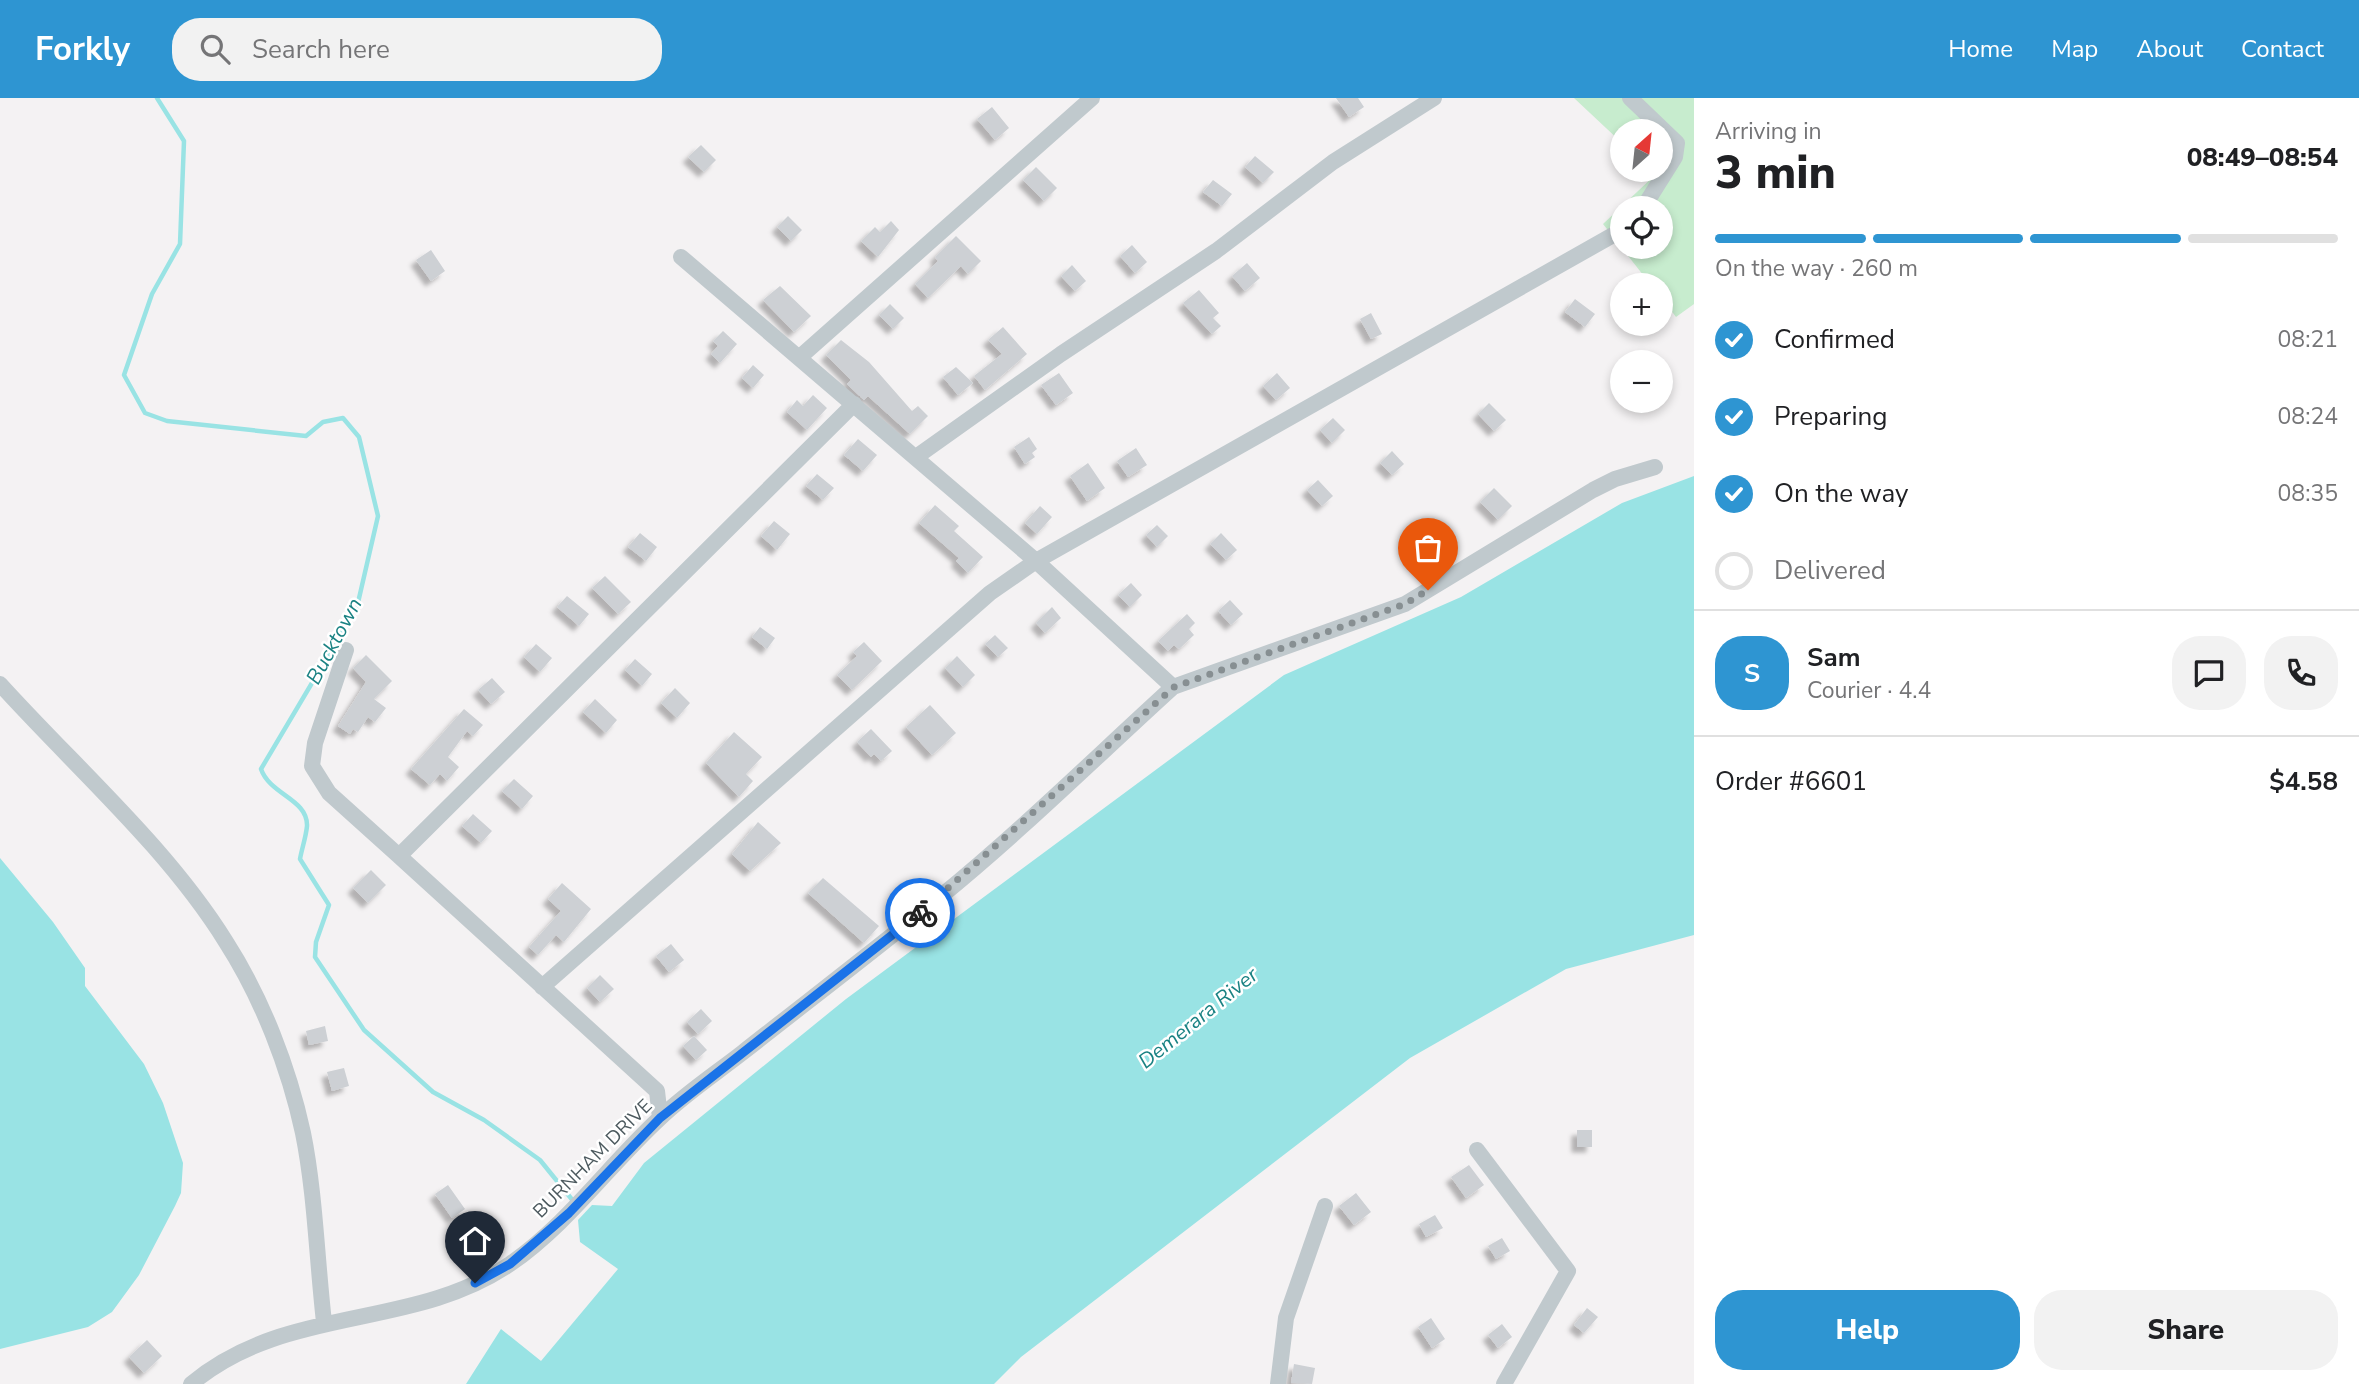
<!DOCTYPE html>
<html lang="en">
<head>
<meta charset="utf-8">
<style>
  :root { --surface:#fff; --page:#f2f2f2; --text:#202124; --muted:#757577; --line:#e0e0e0; --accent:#2e95d2 }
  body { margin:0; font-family:"Nunito Sans",sans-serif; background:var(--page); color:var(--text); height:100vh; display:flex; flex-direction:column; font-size:26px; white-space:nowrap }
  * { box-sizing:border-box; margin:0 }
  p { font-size:23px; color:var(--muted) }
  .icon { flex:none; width:38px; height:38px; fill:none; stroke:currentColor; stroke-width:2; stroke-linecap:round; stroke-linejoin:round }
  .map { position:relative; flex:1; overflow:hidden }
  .drawer { display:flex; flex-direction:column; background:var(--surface); width:665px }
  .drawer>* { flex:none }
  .needle { width:46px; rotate:27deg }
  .controls { position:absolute; left:1610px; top:21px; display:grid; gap:14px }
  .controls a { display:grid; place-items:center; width:63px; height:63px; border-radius:50%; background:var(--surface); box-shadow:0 4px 10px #0003; font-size:35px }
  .pin { position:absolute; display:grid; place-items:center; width:60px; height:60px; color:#fff; margin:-72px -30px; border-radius:50% 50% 50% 0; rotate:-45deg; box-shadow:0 0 7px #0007 }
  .pin .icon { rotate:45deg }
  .courier { position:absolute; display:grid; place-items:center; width:70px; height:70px; margin:-35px; border:5px solid #1a73e8; border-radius:50%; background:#fff; color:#222; box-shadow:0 2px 9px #0007 }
  .headline em { font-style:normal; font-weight:800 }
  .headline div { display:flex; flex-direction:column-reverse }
  .headline { display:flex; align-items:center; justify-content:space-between; height:119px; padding:0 21px }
  h1 { font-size:46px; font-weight:800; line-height:52px }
  .bar { display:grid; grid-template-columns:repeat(4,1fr); gap:10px 7px; align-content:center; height:84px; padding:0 21px }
  .bar i { height:9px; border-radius:5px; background:var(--line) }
  .bar .active { background:var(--accent) }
  .bar p { grid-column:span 4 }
  .line { display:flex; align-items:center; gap:18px; padding:0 21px; border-top:2px solid var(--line) }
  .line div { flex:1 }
  .round { display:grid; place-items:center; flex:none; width:74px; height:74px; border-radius:28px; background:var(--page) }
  ol { padding:0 21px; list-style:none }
  li { display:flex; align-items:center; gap:21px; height:77px }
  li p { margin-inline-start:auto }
  li .icon { padding:7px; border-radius:50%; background:var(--accent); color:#fff; stroke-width:4 }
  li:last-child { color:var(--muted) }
  li i { width:38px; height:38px; border:4px solid var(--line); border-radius:50% }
  .action { display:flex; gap:14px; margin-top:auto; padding:14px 21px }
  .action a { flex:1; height:80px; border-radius:28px; background:var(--accent); color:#fff; font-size:28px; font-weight:800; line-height:80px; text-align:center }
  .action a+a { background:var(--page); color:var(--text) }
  header { display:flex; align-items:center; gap:42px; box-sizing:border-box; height:98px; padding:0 35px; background:var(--accent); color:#fff }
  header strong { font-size:33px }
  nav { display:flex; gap:38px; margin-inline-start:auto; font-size:24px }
  .search { width:490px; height:63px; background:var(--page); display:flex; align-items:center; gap:18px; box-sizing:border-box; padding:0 24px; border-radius:28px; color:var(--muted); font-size:26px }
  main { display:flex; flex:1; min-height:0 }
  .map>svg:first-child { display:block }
</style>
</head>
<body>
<header>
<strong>Forkly</strong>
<div class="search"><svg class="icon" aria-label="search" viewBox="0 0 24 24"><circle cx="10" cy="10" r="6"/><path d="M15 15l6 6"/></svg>Search here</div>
<nav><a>Home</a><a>Map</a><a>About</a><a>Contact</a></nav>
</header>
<main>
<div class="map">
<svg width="1694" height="1286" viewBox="0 0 1694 1286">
  <defs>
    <filter id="shadow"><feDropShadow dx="-5.5" dy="5.5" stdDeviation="2" flood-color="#0004"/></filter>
  </defs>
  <rect width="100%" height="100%" fill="#f4f2f3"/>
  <path fill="#c7ecce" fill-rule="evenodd" d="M 1574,0 L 1694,0 L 1694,206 L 1676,219 L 1661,199 L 1661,187 L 1651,187 L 1603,126 L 1655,77 L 1650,72 L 1661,72 L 1661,33 L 1622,33 L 1622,45 ZM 1622,110 L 1661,110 L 1661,149 L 1622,149 Z"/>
  <path fill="#99e3e4" d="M 1694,378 L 1694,837 L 1566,871 L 1410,960 L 1021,1259 L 994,1286 L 466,1286 L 501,1231 L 541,1263 L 618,1171 L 580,1144 L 578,1122 L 592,1107 L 612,1108 L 644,1065 L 846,901 L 1284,577 L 1461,499 L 1622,405 Z
    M 0,760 L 53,824 L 85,870 L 85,888 L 144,966 L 163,1005 L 183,1065 L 181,1095 L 175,1108 L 139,1177 L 112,1214 L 88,1229 L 0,1251 Z"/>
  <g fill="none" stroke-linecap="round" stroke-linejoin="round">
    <path stroke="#99e3e4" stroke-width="4.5" d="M 157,0 L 184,43 L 180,146 L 152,196 L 124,277 L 145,315 L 167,323 L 306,338 L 323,324 L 343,320 L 359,339 L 378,418 L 357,509 L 261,671 C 270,697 308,701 307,728 C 306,739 302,750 300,761 L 329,807 L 316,844 L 315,859 L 364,932 L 433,994 L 484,1022 L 540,1062 L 574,1104"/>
  </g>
  <path fill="#cdd0d4" filter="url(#shadow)" d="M 1336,0 L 1358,0 L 1364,9 L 1349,19 Z
    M 992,9 L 1009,30 L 995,42 L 977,21 Z
    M 701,47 L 716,62 L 704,74 L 688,59 Z
    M 1255,58 L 1274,74 L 1263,85 L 1245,69 Z
    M 1036,69 L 1057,90 L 1044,103 L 1023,82 Z
    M 1213,82 L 1232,96 L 1222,108 L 1203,94 Z
    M 788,118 L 802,132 L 791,143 L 777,129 Z
    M 891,123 L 899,132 L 878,159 L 861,143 L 875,129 L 880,134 Z
    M 956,138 L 981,163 L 968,176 L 961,168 L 928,200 L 915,186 L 938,163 L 935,159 Z
    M 1132,147 L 1147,164 L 1135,175 L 1120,158 Z
    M 431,152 L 445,173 L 431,183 L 416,162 Z
    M 1247,165 L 1260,180 L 1245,193 L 1232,178 Z
    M 1072,167 L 1086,183 L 1075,193 L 1061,178 Z
    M 780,188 L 811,218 L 794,234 L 763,202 Z
    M 1199,192 L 1219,215 L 1213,220 L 1221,228 L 1212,236 L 1183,205 Z
    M 1575,201 L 1595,216 L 1585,229 L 1565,214 Z
    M 890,206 L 904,220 L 893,231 L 879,217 Z
    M 1371,215 L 1382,236 L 1371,241 L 1360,221 Z
    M 1003,229 L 1027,256 L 985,292 L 974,278 L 1002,256 L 988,242 Z
    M 723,233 L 737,246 L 720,265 L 711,256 L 718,248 L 713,243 Z
    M 841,242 L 869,264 L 912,313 L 918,308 L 928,318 L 910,336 L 868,298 L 864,302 L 847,286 L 851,282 L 826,257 Z
    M 753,267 L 764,277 L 753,290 L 742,280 Z
    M 956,269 L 973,285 L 958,297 L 943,279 Z
    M 1059,275 L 1073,295 L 1056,307 L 1041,287 Z
    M 1277,275 L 1290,290 L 1276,302 L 1263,288 Z
    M 813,297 L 827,310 L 807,332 L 787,314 L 797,302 L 803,308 Z
    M 1489,305 L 1506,322 L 1494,333 L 1478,316 Z
    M 1333,320 L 1345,332 L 1332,345 L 1320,332 Z
    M 1029,339 L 1037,351 L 1032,355 L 1035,359 L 1025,366 L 1014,349 Z
    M 858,341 L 877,357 L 863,373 L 844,357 Z
    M 1136,350 L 1147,367 L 1128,379 L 1117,363 Z
    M 1392,353 L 1404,366 L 1392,377 L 1380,365 Z
    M 1088,365 L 1105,390 L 1087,403 L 1070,378 Z
    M 817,376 L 834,390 L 823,402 L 806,388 Z
    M 1318,382 L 1333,398 L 1322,408 L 1307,392 Z
    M 1494,390 L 1512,408 L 1498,422 L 1480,404 Z
    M 935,407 L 959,428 L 954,433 L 983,459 L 968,475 L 956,463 L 959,460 L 919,425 Z
    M 1040,408 L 1052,419 L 1037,436 L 1025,425 Z
    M 774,423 L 790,436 L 777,452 L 761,438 Z
    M 1157,427 L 1168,438 L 1157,449 L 1146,437 Z
    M 640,435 L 657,449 L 646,463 L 628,449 Z
    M 1221,435 L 1237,452 L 1226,462 L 1210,446 Z
    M 605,478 L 631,504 L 618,516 L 592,490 Z
    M 1131,485 L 1142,497 L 1130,509 L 1118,497 Z
    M 567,498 L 589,516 L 579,528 L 557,509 Z
    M 1230,502 L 1243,516 L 1231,527 L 1218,513 Z
    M 1052,509 L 1061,520 L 1045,535 L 1036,525 Z
    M 1187,516 L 1195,525 L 1189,531 L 1194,537 L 1179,551 L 1174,547 L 1168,553 L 1158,543 Z
    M 760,529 L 775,540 L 767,551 L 752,539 Z
    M 995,537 L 1008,550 L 998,559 L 985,546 Z
    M 864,544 L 882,563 L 852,592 L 837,577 L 857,558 L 853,554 Z
    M 536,546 L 552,560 L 540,574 L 524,559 Z
    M 366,557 L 392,583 L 374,601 L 386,610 L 375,624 L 368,619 L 358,634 L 353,631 L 350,636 L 338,628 L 366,584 L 353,570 Z
    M 957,558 L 975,577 L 963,589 L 945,570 Z
    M 635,561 L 652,576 L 642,588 L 625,572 Z
    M 492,580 L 505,594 L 491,606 L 478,592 Z
    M 675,590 L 690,605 L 677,620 L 661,605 Z
    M 595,601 L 617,622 L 606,635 L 583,614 Z
    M 930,607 L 956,635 L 932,657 L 906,629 Z
    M 464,611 L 483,627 L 473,638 L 467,633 L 448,659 L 459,669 L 447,683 L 440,676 L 430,687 L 411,671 Z
    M 871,631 L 892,653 L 881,663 L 874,656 L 871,659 L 857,644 Z
    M 734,634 L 762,659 L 746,676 L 753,683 L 739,699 L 706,665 Z
    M 514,681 L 533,698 L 522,711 L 502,693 Z
    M 473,716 L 492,733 L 481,745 L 462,728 Z
    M 758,724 L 781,745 L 750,773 L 732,756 Z
    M 371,772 L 386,787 L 368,805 L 353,790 Z
    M 823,780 L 879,828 L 864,845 L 808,795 Z
    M 562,785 L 591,811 L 564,844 L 556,837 L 538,857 L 529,849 L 561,813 L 548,801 Z
    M 671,846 L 684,862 L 669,874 L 656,858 Z
    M 600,877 L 614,891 L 600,904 L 587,890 Z
    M 701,911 L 712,923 L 698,936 L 687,924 Z
    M 325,928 L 328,943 L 309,947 L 306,933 Z
    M 694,938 L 707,952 L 696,962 L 683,948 Z
    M 344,970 L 349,988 L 332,993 L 327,974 Z
    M 1577,1032 L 1592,1032 L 1592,1049 L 1577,1049 Z
    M 1469,1067 L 1484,1087 L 1466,1100 L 1451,1079 Z
    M 448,1087 L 465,1111 L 452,1120 L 435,1096 Z
    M 1356,1095 L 1371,1114 L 1354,1127 L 1339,1108 Z
    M 1435,1117 L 1443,1130 L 1426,1139 L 1419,1126 Z
    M 1502,1140 L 1510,1153 L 1496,1161 L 1488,1148 Z
    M 1587,1210 L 1598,1219 L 1584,1235 L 1574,1227 Z
    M 1431,1220 L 1445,1241 L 1432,1250 L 1418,1229 Z
    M 1502,1226 L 1512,1239 L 1498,1250 L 1488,1237 Z
    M 147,1242 L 162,1258 L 144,1275 L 129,1259 Z
    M 1294,1266 L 1315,1270 L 1312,1286 L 1291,1285 Z"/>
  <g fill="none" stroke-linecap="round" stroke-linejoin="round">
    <path stroke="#c0c9cd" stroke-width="16" d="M 1630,0 L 1677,45 L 1675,59 L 1643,110
      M 681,159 L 1036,463 L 1173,589 L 1405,506 L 1593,392 L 1615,381 L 1655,369
      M 800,259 L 1092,0
      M 916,359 L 1061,256 L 1216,153 L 1333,64 L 1434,0
      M 346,552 L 315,645 L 312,668 L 329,695 L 399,758
      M 0,586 C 75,669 167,749 226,844 C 262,900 289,970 303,1035 C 315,1094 317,1163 324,1224
      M 542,889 L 990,495 L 1036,463 L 1622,132
      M 660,1020 L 657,993 L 399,758 L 854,306
      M 1477,1052 L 1568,1173 L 1504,1286
      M 191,1286 C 286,1206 412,1233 510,1166 C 568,1126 609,1067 660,1020 C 685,996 715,976 742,955 C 808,903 875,852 940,799 C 1021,733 1096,659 1173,589
      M 1278,1286 L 1286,1220 L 1325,1108"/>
  </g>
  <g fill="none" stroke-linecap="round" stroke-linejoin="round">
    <path stroke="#878f92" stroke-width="7" stroke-dasharray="0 12.6" d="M 920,815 L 1174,589 L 1405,506 L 1428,492"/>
    <path stroke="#1a73e8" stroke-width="9" d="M 475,1185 L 510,1166 L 569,1115 L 660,1020 L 920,815"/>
  </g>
  <g text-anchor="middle" stroke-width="5" stroke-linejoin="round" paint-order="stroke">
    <g font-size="19" fill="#4c595e" stroke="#fff">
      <text transform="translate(592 1060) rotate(-45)" y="7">BURNHAM DRIVE</text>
    </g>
    <g font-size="21" font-style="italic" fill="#1a8283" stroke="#fff">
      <text transform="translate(334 543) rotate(-62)" y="7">Bucktown</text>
      <text transform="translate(1198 920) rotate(-39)" y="7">Demerara River</text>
    </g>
  </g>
</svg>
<div class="controls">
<a><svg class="needle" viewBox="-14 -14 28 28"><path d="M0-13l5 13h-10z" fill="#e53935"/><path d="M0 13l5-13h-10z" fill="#757577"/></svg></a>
<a><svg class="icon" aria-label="locate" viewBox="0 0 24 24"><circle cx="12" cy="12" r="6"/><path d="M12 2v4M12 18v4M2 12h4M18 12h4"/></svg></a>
<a>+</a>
<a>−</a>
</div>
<div class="pin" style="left:1428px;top:492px;background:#ea580c"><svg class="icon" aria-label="bag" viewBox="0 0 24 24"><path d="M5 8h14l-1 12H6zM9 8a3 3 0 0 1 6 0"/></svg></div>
<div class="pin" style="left:475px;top:1185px;background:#1f2937"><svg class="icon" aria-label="home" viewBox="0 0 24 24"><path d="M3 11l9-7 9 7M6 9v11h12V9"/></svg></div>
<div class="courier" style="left:920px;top:815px"><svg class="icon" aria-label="bike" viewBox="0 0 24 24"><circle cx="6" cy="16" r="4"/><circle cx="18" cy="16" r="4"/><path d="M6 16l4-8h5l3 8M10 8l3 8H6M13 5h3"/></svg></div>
</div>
<section class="drawer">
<div class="headline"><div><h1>3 min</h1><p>Arriving in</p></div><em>08:49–08:54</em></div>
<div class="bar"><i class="active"></i><i class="active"></i><i class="active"></i><i></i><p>On the way · 260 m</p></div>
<ol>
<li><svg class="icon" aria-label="check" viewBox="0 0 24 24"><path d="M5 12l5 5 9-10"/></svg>Confirmed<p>08:21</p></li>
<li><svg class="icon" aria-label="check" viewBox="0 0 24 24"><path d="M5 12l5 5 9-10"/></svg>Preparing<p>08:24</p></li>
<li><svg class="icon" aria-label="check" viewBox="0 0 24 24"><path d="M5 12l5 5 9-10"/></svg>On the way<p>08:35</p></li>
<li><i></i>Delivered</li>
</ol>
<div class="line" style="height:126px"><b class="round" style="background:var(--accent);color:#fff">S</b><div><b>Sam</b><p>Courier · 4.4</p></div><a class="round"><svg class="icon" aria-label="chat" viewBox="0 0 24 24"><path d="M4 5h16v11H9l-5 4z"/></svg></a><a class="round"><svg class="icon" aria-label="phone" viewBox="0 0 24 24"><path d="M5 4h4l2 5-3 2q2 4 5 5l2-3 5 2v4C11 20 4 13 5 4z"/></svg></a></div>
<div class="line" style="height:91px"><div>Order #6601</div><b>$4.58</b></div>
<div class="action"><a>Help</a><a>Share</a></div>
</section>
</main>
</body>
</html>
